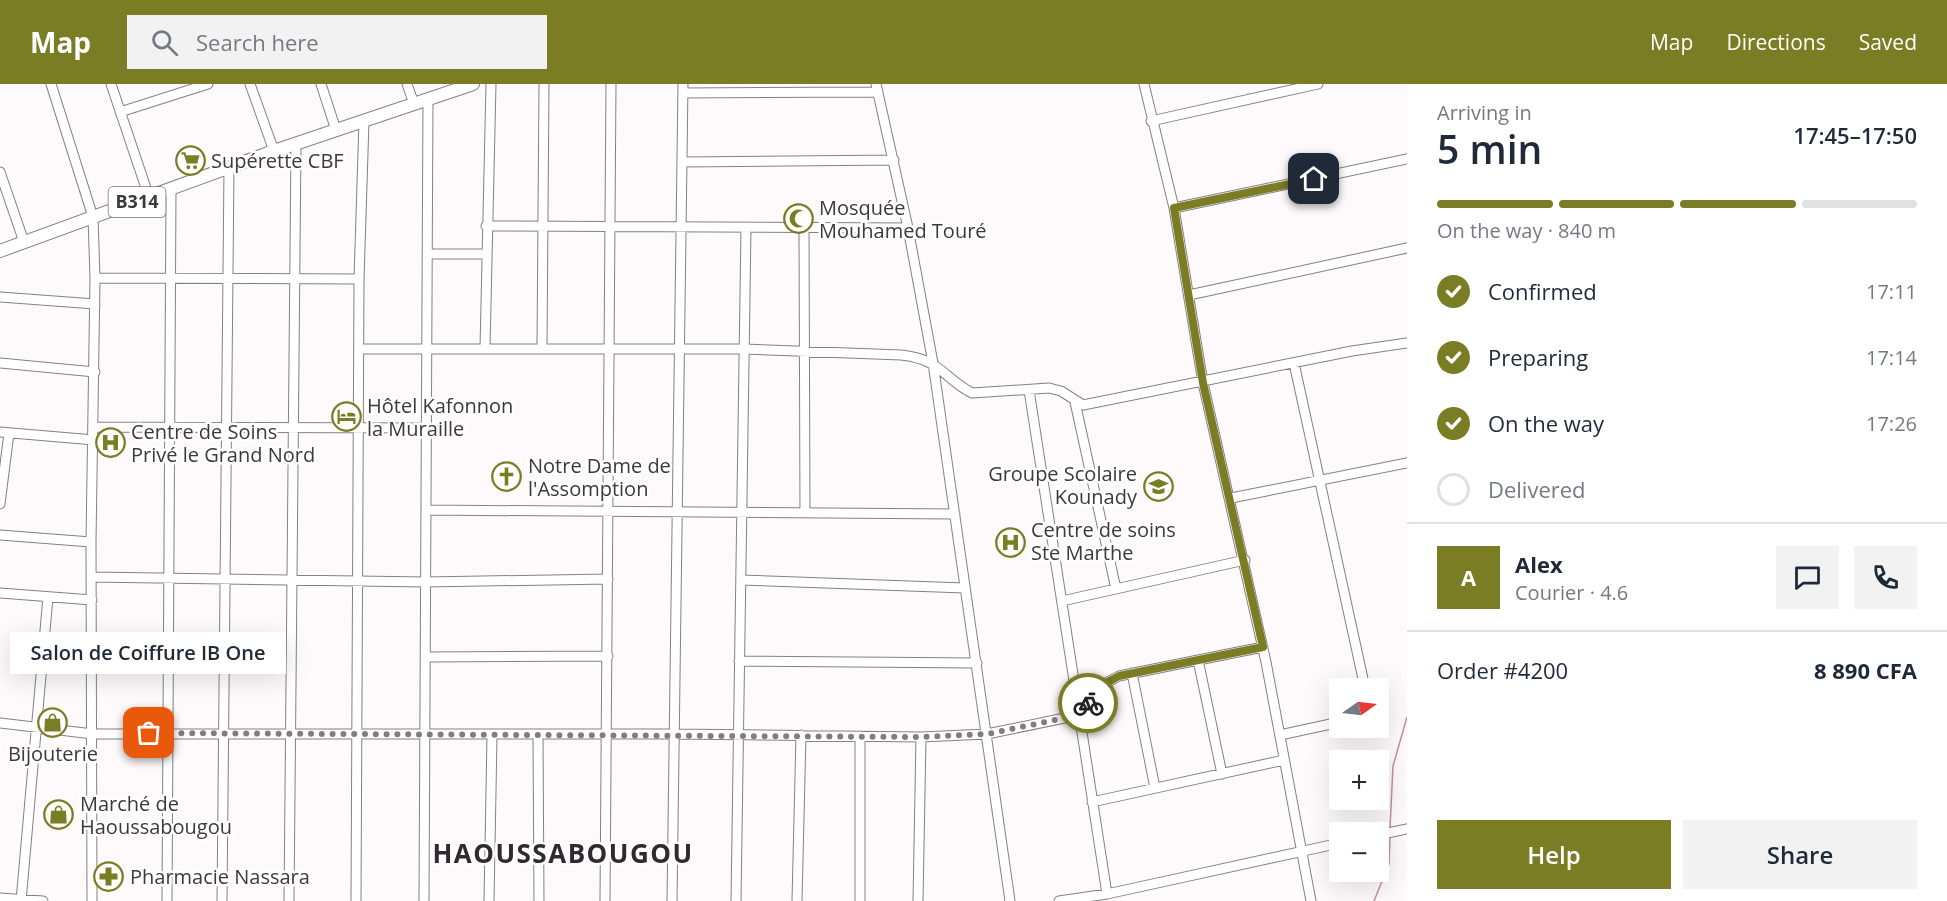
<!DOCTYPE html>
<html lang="en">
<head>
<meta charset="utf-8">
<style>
  :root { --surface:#fff; --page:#f2f2f3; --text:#1f2937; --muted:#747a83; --line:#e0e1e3; --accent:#7b7d25 }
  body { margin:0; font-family:"Open Sans",sans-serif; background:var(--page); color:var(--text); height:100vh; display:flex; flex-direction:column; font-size:22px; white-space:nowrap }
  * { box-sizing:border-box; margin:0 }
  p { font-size:20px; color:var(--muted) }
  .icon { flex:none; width:33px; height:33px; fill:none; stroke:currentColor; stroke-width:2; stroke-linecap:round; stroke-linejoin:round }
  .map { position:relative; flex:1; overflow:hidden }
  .drawer { display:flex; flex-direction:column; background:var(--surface); width:540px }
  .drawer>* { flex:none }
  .needle { width:39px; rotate:76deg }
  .buttons { position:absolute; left:1329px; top:594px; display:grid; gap:12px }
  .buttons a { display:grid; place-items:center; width:60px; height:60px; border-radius:0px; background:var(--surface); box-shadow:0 6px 24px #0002; font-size:30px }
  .pin { position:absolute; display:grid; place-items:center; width:51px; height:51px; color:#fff; margin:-26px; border-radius:12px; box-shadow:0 3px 9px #0006 }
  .courier { position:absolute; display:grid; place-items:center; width:60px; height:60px; margin:-30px; border:4px solid #7b7d25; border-radius:50%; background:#fff; color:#222; box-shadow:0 2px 8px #0007 }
  .bubble { position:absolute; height:42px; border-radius:0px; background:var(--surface); box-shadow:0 6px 24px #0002; font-size:20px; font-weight:600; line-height:42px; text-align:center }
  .overview em { font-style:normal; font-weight:600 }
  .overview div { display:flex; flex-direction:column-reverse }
  .overview { display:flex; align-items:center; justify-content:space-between; height:102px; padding:0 30px }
  h1 { font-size:39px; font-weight:600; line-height:45px }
  .bar { display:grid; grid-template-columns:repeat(4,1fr); gap:9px 6px; align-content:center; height:72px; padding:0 30px }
  .bar i { height:8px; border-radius:4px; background:var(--line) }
  .bar .on { background:var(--accent) }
  .bar p { grid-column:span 4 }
  .line { display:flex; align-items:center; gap:15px; padding:0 30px; border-top:2px solid var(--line) }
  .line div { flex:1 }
  .round { display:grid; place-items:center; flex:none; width:63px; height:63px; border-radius:0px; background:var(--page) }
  ol { padding:0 30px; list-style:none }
  li { display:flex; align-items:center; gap:18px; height:66px }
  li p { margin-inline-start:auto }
  li .icon { padding:6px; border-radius:50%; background:var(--accent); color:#fff; stroke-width:4 }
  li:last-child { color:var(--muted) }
  li i { width:33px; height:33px; border:3px solid var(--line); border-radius:50% }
  .cta { display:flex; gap:12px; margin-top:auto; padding:12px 30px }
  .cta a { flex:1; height:69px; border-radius:0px; background:var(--accent); color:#fff; font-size:24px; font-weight:600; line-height:69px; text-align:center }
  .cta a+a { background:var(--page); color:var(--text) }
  header { display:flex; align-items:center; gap:36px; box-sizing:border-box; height:84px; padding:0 30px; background:var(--accent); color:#fff }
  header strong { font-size:28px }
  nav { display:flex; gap:33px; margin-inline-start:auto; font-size:21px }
  .search { width:420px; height:54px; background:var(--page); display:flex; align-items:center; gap:15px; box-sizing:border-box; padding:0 21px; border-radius:0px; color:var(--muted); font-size:22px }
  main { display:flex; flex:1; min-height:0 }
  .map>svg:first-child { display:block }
</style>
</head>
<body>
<header>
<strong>Map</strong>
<div class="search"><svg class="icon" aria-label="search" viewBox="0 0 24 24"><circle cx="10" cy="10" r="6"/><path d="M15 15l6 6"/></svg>Search here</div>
<nav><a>Map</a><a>Directions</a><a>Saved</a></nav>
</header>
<main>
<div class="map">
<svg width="1407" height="817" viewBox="0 0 1407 817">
  <rect width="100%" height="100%" fill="#fefafc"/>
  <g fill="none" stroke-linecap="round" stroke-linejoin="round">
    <path stroke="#c28eaf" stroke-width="1.5" d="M 1390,744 L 1393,682 L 1407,633
      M 1374,817 L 1389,780 L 1390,752"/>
    <defs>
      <path id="minor" d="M 51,0 L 93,133 L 95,194 L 91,458 L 92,817
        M 111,0 L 149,113
        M 250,0 L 274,67
        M 321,0 L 336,46
        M 407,0 L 414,20
        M 876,0 L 908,144 L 933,279 L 1010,817
        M 1144,0 L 1174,124 L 1203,299 L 1266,578 L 1311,817
        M 683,9 L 878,8
        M 120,28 L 208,0
        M 1151,37 L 1318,0
        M 683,78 L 894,76
        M 0,88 L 24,158
        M 1174,124 L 1407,75
        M 486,142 L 908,144
        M 804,145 L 805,429
        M 427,170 L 486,170
        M 95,194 L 359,195
        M 1189,211 L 1407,164
        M 0,213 L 95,220
        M 485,264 L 491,0
        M 542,264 L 544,0
        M 359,265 L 743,265 L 901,271 C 941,275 943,294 972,309 L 1049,304 L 1061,307 L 1083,321 L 1352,267 L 1407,259
        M 0,279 L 95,288
        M 1294,279 L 1365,604
        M 1029,306 L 1107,810
        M 1075,318 L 1116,505
        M 94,343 L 427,344
        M 0,348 L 94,356
        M 1231,414 L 1407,379
        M 0,420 L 9,349
        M 426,426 L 955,430
        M 0,451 L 91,458
        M 92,493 L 426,498 L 608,495
        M 741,496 L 965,504
        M 0,509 L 92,516
        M 1062,517 L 1245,476
        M 425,573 L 608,572
        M 1198,576 L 1222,690
        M 739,577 L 977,579
        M 1132,589 L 1155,704
        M 0,639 L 93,650 L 675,650 L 921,653 L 987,650 L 1079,631 L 1106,599 L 1119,592 L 1263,563
        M 1280,651 L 1340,638
        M 538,652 L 539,817
        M 1092,718 L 1284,676
        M 1378,751 L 1407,745
        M 0,814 L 43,817
        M 21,817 L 48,513
        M 167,817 L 171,106
        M 222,817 L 229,83
        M 289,817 L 296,60
        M 356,817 L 359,195 L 364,37
        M 424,817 L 428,15
        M 489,817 L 492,652
        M 605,817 L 611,0
        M 672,817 L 683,0
        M 736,817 L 746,144
        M 797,817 L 801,651
        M 860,817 L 860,652
        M 918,817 L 921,653
        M 1059,817 L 1107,810 L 1340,759"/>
      <path id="major" d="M 0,167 L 274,67 L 473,0"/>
    </defs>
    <use href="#minor" stroke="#867f83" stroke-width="11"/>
    <use href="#major" stroke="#867f83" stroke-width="14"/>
    <use href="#minor" stroke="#fff" stroke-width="9"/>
    <use href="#major" stroke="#fff" stroke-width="12"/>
  </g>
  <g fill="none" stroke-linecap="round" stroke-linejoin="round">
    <path stroke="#807d7f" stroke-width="6" stroke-dasharray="0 10.8" d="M 149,649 L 921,653 L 987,650 L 1079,631 L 1088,619"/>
    <path stroke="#7b7d25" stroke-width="8" d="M 1088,619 L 1106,599 L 1119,592 L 1263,563 L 1203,299 L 1174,124 L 1314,95"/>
  </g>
  <defs>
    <symbol id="supermarket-ring" viewBox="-11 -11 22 22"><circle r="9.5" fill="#fff" stroke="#7b7d25" stroke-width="1.5"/><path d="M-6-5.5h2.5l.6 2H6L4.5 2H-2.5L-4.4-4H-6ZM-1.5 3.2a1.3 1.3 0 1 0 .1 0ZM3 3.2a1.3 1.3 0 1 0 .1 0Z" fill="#7b7d25"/></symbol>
    <symbol id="mosque-ring" viewBox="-11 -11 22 22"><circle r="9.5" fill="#fff" stroke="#7b7d25" stroke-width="1.5"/><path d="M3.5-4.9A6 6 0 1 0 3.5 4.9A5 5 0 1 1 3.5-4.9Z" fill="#7b7d25"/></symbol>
    <symbol id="hotel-ring" viewBox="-11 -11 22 22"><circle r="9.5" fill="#fff" stroke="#7b7d25" stroke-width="1.5"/><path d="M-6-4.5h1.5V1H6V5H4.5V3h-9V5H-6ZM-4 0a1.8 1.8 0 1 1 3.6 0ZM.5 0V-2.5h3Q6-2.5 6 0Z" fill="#7b7d25"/></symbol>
    <symbol id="hospital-ring" viewBox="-11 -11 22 22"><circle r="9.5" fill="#fff" stroke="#7b7d25" stroke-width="1.5"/><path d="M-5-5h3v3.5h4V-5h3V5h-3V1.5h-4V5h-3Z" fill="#7b7d25"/></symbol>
    <symbol id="church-ring" viewBox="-11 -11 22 22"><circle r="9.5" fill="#fff" stroke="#7b7d25" stroke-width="1.5"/><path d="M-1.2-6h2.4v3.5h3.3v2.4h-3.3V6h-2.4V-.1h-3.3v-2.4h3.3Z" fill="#7b7d25"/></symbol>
    <symbol id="school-ring" viewBox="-11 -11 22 22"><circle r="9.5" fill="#fff" stroke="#7b7d25" stroke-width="1.5"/><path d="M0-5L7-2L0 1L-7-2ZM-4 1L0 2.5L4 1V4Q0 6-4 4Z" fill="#7b7d25"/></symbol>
    <symbol id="shop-ring" viewBox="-11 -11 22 22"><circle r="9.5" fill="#fff" stroke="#7b7d25" stroke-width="1.5"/><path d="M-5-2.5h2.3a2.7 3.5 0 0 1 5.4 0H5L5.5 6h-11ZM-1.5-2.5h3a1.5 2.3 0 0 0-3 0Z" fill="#7b7d25"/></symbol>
    <symbol id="pharmacy-ring" viewBox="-11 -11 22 22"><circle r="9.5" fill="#fff" stroke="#7b7d25" stroke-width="1.5"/><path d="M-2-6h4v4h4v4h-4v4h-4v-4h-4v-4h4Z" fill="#7b7d25"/></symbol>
  </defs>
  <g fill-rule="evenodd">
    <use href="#supermarket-ring" x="174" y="60" width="33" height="33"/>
    <use href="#mosque-ring" x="782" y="118" width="33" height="33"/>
    <use href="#hotel-ring" x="330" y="316" width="33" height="33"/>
    <use href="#hospital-ring" x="94" y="342" width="33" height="33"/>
    <use href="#church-ring" x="490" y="376" width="33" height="33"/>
    <use href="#school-ring" x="1142" y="386" width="33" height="33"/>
    <use href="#hospital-ring" x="994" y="442" width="33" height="33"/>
    <use href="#shop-ring" x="36" y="622" width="33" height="33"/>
    <use href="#shop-ring" x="42" y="714" width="33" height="33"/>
    <use href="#pharmacy-ring" x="92" y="776" width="33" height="33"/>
  </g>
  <g text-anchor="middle" stroke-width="5" stroke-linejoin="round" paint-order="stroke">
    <rect fill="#fff" stroke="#767476" stroke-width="1.5" x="108.5" y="103" width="57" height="30" rx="4.5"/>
    <g font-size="18" font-weight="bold" fill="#3c393b">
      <text x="137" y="124">B314</text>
    </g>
    <g font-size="20" fill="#3c393b" stroke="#fff" text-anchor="start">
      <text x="211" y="84">Supérette CBF</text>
      <text x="819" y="131">Mosquée<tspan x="819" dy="23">Mouhamed Touré</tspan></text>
      <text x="367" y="329">Hôtel Kafonnon<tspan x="367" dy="23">la Muraille</tspan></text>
      <text x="131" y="355">Centre de Soins<tspan x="131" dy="23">Privé le Grand Nord</tspan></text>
      <text x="528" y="389">Notre Dame de<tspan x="528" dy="23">l'Assomption</tspan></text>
      <text x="1137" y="397" text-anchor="end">Groupe Scolaire<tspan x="1137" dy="23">Kounady</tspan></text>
      <text x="1031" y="453">Centre de soins<tspan x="1031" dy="23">Ste Marthe</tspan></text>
      <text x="53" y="677" text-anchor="middle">Bijouterie</text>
      <text x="80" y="727">Marché de<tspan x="80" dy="23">Haoussabougou</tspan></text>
      <text x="130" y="800">Pharmacie Nassara</text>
    </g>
    <g font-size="26" font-weight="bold" letter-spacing="1.5" fill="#302a2e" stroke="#fff">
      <text x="563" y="779">HAOUSSABOUGOU</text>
    </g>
  </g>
</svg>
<div class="buttons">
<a><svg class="needle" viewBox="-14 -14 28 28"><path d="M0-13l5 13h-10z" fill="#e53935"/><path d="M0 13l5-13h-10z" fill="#747a83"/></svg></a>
<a>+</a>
<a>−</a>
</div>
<div class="pin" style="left:149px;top:649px;background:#ea580c"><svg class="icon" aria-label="bag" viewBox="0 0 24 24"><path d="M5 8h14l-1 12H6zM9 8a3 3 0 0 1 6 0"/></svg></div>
<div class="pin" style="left:1314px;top:95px;background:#1f2937"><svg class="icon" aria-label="home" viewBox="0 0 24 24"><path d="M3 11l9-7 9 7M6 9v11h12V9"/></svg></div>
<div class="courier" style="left:1088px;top:619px"><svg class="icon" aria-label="bike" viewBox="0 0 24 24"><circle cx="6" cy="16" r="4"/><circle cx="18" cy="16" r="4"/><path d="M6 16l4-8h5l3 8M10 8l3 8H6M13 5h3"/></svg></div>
<div class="bubble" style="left:10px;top:548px;width:276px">Salon de Coiffure IB One</div>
</div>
<section class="drawer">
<div class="overview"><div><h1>5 min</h1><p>Arriving in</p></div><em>17:45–17:50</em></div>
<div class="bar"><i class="on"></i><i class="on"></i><i class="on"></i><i></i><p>On the way · 840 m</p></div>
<ol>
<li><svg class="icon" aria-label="check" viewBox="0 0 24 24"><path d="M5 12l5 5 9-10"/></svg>Confirmed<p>17:11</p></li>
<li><svg class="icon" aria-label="check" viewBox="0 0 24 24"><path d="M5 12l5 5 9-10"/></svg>Preparing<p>17:14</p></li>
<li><svg class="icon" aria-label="check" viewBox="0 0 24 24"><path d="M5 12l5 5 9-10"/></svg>On the way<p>17:26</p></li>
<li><i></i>Delivered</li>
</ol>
<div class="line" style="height:108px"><b class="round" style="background:var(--accent);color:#fff">A</b><div><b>Alex</b><p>Courier · 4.6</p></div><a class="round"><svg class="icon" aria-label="chat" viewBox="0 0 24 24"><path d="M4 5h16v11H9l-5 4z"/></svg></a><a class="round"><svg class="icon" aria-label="phone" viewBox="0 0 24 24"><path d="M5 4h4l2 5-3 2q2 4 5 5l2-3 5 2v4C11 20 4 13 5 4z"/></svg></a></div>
<div class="line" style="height:78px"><div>Order #4200</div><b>8 890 CFA</b></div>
<div class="cta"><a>Help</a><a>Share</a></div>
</section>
</main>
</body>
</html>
